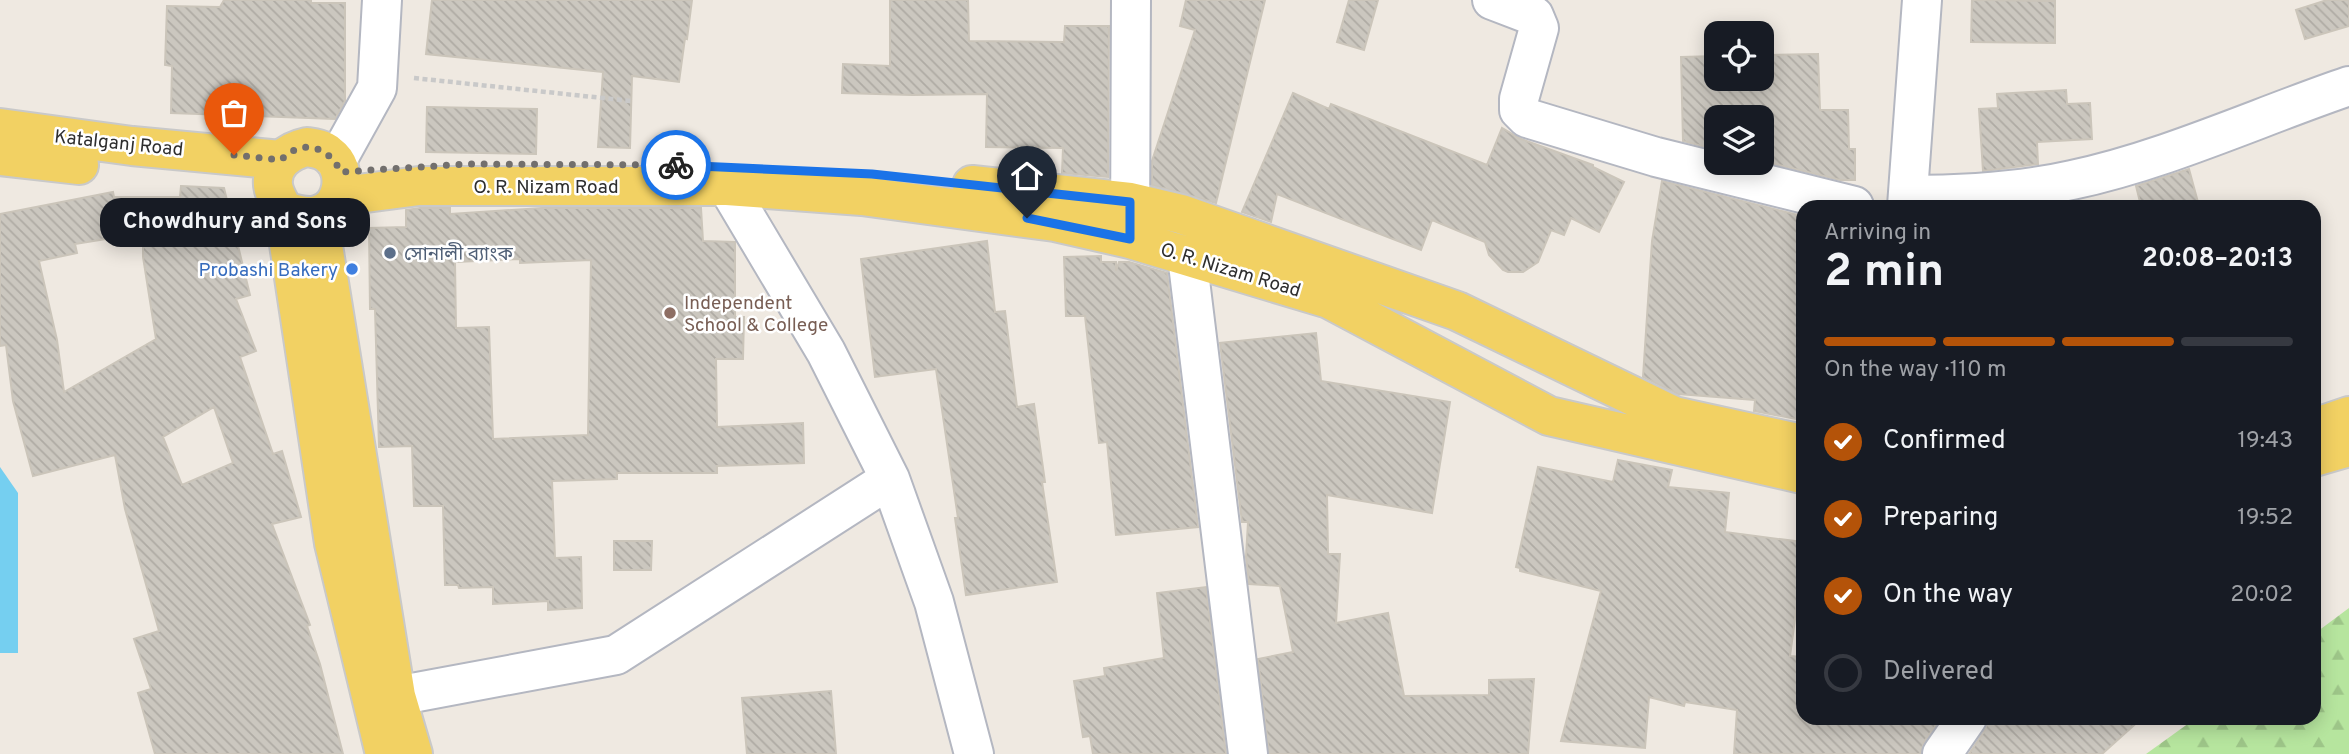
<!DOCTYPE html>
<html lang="en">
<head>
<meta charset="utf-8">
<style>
  :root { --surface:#171b24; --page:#242831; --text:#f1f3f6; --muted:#9ea1a6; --line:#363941; --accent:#b45309 }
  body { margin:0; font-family:Overpass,"Noto Sans Bengali",sans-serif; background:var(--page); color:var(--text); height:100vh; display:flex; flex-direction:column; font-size:26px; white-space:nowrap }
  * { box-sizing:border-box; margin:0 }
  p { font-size:23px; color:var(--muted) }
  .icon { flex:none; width:38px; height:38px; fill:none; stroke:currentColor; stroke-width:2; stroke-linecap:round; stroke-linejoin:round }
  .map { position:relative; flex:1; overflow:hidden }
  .details { position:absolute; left:1796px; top:200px; width:525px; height:525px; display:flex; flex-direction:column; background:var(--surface); border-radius:21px; box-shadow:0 4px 18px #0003 }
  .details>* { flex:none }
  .buttons { position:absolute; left:1704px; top:21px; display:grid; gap:14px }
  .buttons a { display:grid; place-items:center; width:70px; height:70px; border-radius:14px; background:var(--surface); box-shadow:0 4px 18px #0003; font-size:35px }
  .pin { position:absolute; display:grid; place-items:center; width:60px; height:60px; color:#fff; margin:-72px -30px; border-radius:50% 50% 50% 0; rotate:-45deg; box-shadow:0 0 7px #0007 }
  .pin .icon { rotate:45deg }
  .courier { position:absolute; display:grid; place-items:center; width:70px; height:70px; margin:-35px; border:5px solid #1a73e8; border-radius:50%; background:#fff; color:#222; box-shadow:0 2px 9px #0007 }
  .bubble { position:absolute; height:49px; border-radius:21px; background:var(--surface); box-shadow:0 4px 18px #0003; font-size:23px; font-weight:700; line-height:49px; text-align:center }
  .headline em { font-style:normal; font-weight:700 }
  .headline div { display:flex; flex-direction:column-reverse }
  .headline { display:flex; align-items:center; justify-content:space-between; height:119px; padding:0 28px }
  h1 { font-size:46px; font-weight:700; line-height:52px }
  .bar { display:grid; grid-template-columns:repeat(4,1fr); gap:10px 7px; align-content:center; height:84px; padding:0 28px }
  .bar i { height:9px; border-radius:5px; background:var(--line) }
  .bar .on { background:var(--accent) }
  .bar p { grid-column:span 4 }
  ol { padding:0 28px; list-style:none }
  li { display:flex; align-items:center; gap:21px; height:77px }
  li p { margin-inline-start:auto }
  li .icon { padding:7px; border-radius:50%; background:var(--accent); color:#fff; stroke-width:4 }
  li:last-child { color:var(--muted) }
  li i { width:38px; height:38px; border:4px solid var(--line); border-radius:50% }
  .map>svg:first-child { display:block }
</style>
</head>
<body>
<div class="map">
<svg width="2349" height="754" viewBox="0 0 2349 754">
  <defs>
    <pattern id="forest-firs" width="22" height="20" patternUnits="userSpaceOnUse" patternTransform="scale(1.75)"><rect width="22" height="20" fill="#b6e59e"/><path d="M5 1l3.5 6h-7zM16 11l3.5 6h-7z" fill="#9dc588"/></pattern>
    <pattern id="building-back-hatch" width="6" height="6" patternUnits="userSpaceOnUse" patternTransform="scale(1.75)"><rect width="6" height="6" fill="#cbc7bf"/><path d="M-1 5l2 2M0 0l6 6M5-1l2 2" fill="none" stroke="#afaba4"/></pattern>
  </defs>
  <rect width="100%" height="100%" fill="#efe9e1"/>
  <path fill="url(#forest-firs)" d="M 2349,608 L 2349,754 L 2146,754 L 2196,718 L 2314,718 L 2314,634 Z"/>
  <path fill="#75cff0" d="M 0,467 L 18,493 L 18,653 L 0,653 Z"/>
  <path fill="url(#building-back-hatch)" stroke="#cbc5ba" stroke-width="2" fill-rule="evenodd" d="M 224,0 L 311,0 L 311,3 L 345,3 L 345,101 L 335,119 L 171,113 L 172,66 L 165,65 L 167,6 L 220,7 Z
    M 432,0 L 692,0 L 687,39 L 685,38 L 679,82 L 632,76 L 630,148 L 598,147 L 603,72 L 426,54 Z
    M 890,0 L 968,0 L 969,41 L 1064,42 L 1065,26 L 1109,26 L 1108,177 L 1062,173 L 1063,148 L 986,147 L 987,94 L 912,95 L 842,93 L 843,64 L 890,66 Z
    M 1186,0 L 1265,0 L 1216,203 L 1152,185 L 1152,161 L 1195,30 L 1180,26 Z
    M 1349,0 L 1378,0 L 1364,50 L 1337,42 Z
    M 1972,0 L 2055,1 L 2055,43 L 1971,42 Z
    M 2327,0 L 2349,0 L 2349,26 L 2305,39 L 2296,10 Z
    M 1818,54 L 1820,110 L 1848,110 L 1849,149 L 1855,149 L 1855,180 L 1840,180 L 1762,161 L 1762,117 L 1717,117 L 1717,150 L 1683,141 L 1681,57 L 1717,56 L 1717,79 L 1762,79 L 1762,55 Z
    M 2066,90 L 2067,104 L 2090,103 L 2092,139 L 2037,142 L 2038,164 L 1983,171 L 1979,109 L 1998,108 L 1997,94 Z
    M 1293,93 L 1329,109 L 1331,104 L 1487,165 L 1502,128 L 1521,139 L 1593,165 L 1593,167 L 1624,182 L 1599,232 L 1571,218 L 1564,235 L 1551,230 L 1538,262 L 1523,272 L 1508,272 L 1503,270 L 1489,255 L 1485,242 L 1432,220 L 1421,250 L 1277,194 L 1271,222 L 1242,212 Z
    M 427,107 L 537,109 L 536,154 L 426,152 Z
    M 2189,169 L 2199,206 L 2141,206 L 2136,186 Z
    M 1662,181 L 1802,216 L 1802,420 L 1754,411 L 1755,400 L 1678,394 L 1643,377 L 1652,241 Z
    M 181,186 L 224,188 L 250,295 L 236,299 L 256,351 L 240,357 L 273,454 L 282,451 L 301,517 L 272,524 L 310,625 L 307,626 L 320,664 L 343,754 L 155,754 L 138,693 L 151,689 L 134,639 L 159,631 L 125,509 L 115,455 L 33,476 L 13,401 L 6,345 L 0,346 L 0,214 L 113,192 L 114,197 L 180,197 ZM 143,233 L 143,257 L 156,339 L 64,392 L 57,340 L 39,261 L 77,253 L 75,244 ZM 214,407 L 233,463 L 182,485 L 163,437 Z
    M 420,208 L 450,208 L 450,214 L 542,208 L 701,208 L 703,241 L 735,242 L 735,317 L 744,317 L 743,359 L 716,359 L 717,427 L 803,423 L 804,463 L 717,466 L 717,473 L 617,473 L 617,479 L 552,481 L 555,558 L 581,557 L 582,608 L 548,610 L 548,601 L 493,604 L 493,587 L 459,588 L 458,585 L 445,585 L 443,506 L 414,506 L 412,446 L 379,447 L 375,309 L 370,309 L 369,228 L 406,227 L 406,210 ZM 520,259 L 520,263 L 591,260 L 588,435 L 493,439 L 489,327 L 456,328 L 455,262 Z
    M 987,241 L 995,312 L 1005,311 L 1017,407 L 1034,404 L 1045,482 L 1042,482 L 1057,582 L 966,595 L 955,518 L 958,518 L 936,369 L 875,377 L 861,259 Z
    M 1101,256 L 1101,262 L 1116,262 L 1116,271 L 1119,262 L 1129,262 L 1167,273 L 1198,527 L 1116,535 L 1107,442 L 1099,443 L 1085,316 L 1066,316 L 1064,257 Z
    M 1316,333 L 1321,381 L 1450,402 L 1432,513 L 1327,495 L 1328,554 L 1340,554 L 1336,623 L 1388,613 L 1404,696 L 1489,695 L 1489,680 L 1534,679 L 1528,754 L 1269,754 L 1258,659 L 1293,652 L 1280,586 L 1249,584 L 1246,557 L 1248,522 L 1242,522 L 1220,343 Z
    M 1618,460 L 1672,470 L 1668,487 L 1729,493 L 1725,532 L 1802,542 L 1802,575 L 1801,575 L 1790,656 L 1802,657 L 1802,718 L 1941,718 L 1924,742 L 1920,754 L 1734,754 L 1737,710 L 1685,702 L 1684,706 L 1649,697 L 1645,748 L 1561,741 L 1601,591 L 1520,571 L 1520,568 L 1516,567 L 1538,467 L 1613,482 Z
    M 614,541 L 652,541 L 651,570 L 614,570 Z
    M 1206,587 L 1226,754 L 1093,754 L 1090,736 L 1083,737 L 1074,681 L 1105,676 L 1104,668 L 1164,658 L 1157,593 Z
    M 831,691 L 836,754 L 747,754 L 742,698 Z
    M 1988,718 L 2142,718 L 2102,754 L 1969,754 L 1985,730 Z"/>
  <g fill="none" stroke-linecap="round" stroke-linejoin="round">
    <defs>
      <path id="minor" d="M 1492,0 L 1534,16 L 1539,28 L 1519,99 L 1519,110 L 1527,118 L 1656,157 L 1854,206
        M 336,162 L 377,88 L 382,0
        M 727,186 L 826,352 L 890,479 L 934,602 L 974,754
        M 1908,195 C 1961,195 2019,192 2072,180 C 2166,160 2258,117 2349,86
        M 1907,206 L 1922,0
        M 1130,236 L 1131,0
        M 1187,256 L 1248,754
        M 396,696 L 616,655 L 890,479
        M 1942,754 L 1967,718"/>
      <path id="major" d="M 0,128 L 132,146 L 281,160
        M 307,147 C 314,148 322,149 328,154 C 350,170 344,209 317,215 C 306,218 295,214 284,211 C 280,203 274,195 273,185 C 271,164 288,151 307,147 Z
        M 0,156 L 79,165
        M 972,185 L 1130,202 L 1181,214 L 1457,311 L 1674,416 L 1802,444
        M 336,204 L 358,194 L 419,186 L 727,186 L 862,196 L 1055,222 L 1130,239 L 1329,299 L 1549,416 L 1802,474
        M 284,211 L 334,543 L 385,754
        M 318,215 L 396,696 L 413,754
        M 2314,428 L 2349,416
        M 2314,457 L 2349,447"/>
    </defs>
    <use href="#minor" stroke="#b4b7c1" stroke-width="42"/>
    <use href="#major" stroke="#c9c9c9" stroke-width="42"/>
    <path stroke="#c9c9c9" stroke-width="4.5" stroke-dasharray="5 3.5" stroke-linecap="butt" d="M 414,78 L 631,101"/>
    <use href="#minor" stroke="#fff" stroke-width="38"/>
    <use href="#major" stroke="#f2d163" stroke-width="38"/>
  </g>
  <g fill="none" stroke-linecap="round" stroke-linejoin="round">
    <path stroke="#726f6d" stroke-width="7" stroke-dasharray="0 12.6" d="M 234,155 L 281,160 C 302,138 328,146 341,172 L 468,164 L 676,165"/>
    <path stroke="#1a73e8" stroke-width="9" d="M 676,165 L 872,174 L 1130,202 L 1130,239 L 1027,218"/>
  </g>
  <circle fill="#5c6f8a" stroke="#fff" stroke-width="2.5" cx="390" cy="253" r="7"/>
  <circle fill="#3f7fe0" stroke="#fff" stroke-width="2.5" cx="352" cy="269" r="7"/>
  <circle fill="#8d6e63" stroke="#fff" stroke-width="2.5" cx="670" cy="313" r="7"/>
  <g text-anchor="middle" stroke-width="5" stroke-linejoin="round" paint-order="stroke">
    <g font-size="19" fill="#2e2e2e" stroke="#fff">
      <text transform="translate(119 142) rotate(6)" y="7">Katalganj Road</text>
      <text x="546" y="193">O. R. Nizam Road</text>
      <text transform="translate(1231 269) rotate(17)" y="7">O. R. Nizam Road</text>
    </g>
    <g font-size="19" fill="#4e5e75" stroke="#fff" text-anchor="start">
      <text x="404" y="260">সোনালী ব্যাংক</text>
    </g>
    <g font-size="19" fill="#366cbe" stroke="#fff" text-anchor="end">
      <text x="338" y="276">Probashi Bakery</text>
    </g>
    <g font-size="19" fill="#785e54" stroke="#fff" text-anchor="start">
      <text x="684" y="309">Independent<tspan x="684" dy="22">School &amp; College</tspan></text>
    </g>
  </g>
</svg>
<div class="buttons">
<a><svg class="icon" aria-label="locate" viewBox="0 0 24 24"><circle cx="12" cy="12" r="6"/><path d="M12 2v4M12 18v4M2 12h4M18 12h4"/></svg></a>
<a><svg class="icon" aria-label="layers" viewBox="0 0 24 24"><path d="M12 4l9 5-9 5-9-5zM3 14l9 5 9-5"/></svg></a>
</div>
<div class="pin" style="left:234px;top:155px;background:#ea580c"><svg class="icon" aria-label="bag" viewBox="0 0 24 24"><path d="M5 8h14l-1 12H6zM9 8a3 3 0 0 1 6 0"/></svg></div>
<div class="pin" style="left:1027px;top:218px;background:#1f2937"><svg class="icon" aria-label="home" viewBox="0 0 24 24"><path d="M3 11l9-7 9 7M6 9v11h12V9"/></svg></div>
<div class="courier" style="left:676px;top:165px"><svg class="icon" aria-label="bike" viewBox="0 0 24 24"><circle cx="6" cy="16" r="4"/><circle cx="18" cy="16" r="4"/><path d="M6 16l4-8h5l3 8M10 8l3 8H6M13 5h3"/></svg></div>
<div class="bubble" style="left:100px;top:198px;width:270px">Chowdhury and Sons</div>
<section class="details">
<div class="headline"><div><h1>2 min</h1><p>Arriving in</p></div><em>20:08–20:13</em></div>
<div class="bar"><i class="on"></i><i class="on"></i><i class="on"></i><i></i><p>On the way · 110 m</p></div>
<ol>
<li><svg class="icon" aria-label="check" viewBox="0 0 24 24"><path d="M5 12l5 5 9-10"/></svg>Confirmed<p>19:43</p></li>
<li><svg class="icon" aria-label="check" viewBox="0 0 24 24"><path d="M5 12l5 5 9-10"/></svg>Preparing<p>19:52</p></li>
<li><svg class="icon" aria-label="check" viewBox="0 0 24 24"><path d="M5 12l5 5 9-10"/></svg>On the way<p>20:02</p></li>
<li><i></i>Delivered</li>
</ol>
</section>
</div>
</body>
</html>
